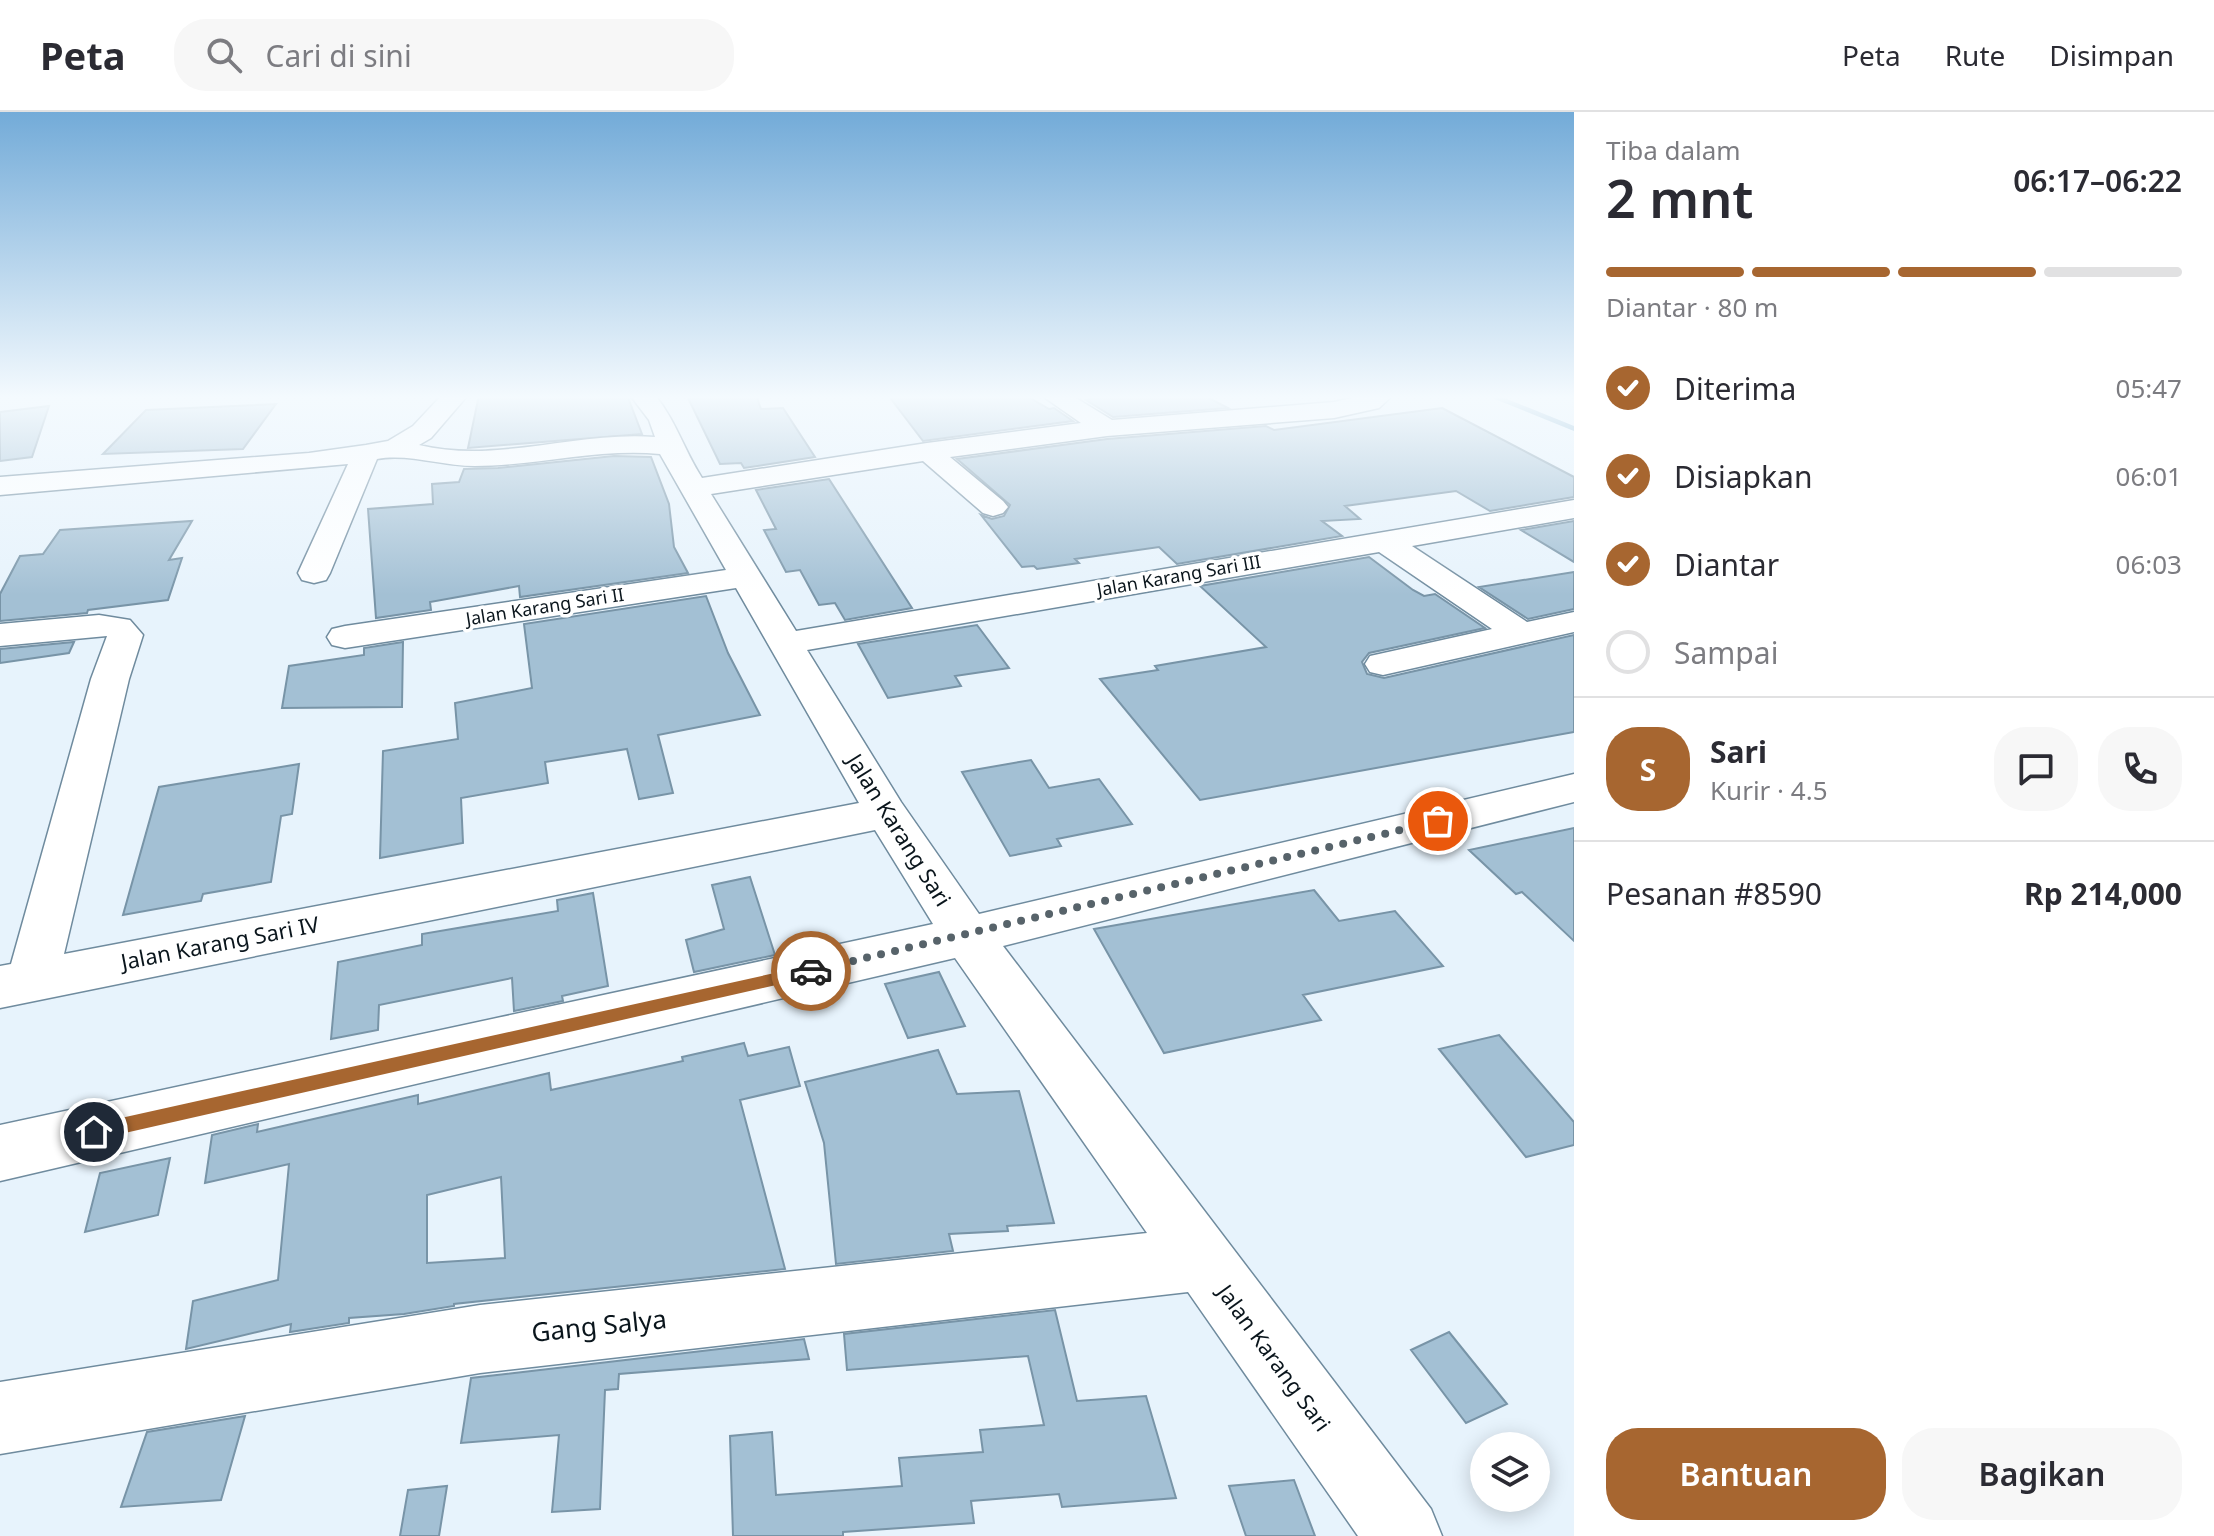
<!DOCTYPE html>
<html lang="id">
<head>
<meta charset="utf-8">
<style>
  :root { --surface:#fff; --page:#f7f7f7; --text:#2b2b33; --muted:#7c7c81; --line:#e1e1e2; --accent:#a76630 }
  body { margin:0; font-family:"Noto Sans",sans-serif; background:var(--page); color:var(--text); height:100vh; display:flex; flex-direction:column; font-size:30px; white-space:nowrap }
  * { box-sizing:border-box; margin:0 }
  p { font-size:26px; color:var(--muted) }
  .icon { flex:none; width:44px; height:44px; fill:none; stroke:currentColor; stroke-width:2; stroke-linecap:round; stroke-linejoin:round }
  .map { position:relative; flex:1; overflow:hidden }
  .sheet { display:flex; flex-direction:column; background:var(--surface); width:640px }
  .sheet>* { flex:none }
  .buttons { position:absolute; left:1470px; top:1320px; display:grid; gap:16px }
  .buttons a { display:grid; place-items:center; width:80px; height:80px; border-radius:50%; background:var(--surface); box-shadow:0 4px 20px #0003; font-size:40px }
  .pin { position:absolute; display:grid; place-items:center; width:68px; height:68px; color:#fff; margin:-34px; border:4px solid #fff; border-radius:50%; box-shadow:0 2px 8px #0007 }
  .courier { position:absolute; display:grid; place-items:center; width:80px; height:80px; margin:-40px; border:6px solid #a76630; border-radius:50%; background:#fff; color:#222; box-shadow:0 2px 10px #0007 }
  .overview em { font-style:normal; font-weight:600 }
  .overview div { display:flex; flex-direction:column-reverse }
  .overview { display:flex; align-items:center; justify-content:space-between; height:136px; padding:0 32px }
  h1 { font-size:52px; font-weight:600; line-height:60px }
  .bar { display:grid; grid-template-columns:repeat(4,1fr); gap:12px 8px; align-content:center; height:96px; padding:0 32px }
  .bar i { height:10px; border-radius:6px; background:var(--line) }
  .bar .on { background:var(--accent) }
  .bar p { grid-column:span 4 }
  .line { display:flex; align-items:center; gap:20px; padding:0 32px; border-top:2px solid var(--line) }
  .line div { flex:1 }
  .round { display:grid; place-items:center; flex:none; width:84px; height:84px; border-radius:32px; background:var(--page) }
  ol { padding:0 32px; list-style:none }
  li { display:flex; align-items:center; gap:24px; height:88px }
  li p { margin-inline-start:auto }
  li .icon { padding:8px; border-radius:50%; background:var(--accent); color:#fff; stroke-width:4 }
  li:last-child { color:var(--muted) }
  li i { width:44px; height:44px; border:4px solid var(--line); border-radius:50% }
  .button { display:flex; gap:16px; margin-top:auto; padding:16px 32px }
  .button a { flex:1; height:92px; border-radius:32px; background:var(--accent); color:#fff; font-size:32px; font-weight:600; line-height:92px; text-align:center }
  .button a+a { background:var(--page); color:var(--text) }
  header { display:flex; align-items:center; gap:48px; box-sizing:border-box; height:112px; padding:0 40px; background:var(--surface); border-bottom:2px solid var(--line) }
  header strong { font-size:38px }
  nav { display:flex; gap:44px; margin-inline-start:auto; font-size:28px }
  .search { width:560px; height:72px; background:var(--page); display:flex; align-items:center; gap:20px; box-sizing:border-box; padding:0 28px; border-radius:32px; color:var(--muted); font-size:30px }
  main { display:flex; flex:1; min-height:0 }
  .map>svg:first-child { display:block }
</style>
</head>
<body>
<header>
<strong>Peta</strong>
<div class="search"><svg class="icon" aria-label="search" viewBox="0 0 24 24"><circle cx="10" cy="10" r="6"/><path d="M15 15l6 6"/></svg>Cari di sini</div>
<nav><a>Peta</a><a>Rute</a><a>Disimpan</a></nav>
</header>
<main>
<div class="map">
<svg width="1574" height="1424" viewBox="0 0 1574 1424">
  <rect width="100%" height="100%" fill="#e7f3fc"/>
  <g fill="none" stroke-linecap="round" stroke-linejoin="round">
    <path fill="#649dc1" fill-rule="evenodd" d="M 1485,283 L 1497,283 L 1574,314 L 1574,319 Z"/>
  </g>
  <path fill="#a3c0d4" stroke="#7894a7" stroke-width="2" fill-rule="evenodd" d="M 479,283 L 627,283 L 642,322 L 468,336 Z
    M 756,283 L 761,297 L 783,296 L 815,345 L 744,356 L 741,351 L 720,352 L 688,286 Z
    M 888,283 L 1025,283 L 1049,297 L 1054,296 L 1073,309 L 923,329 Z
    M 1109,283 L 1203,283 L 1228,296 L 1113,305 L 1086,288 Z
    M 276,292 L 243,337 L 103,342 L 146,298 Z
    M 49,294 L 32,345 L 0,349 L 0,300 Z
    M 1442,296 L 1574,365 L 1574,385 L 1490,399 L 1456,379 L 1345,394 L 1360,407 L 1322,409 L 1342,424 L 1177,452 L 1159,435 L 1075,447 L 1079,451 L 1037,457 L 1034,454 L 1022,455 L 981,403 L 992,407 L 1004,404 L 1010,393 L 957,347 L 1107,327 L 1266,314 L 1274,318 Z
    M 614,344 L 651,345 L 669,392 L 674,435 L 688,461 L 520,485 L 519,474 L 430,490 L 431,498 L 376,506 L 368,397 L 433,392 L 432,372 L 459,370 L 464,357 L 498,356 Z
    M 829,367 L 912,496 L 845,508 L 835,491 L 819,493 L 800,458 L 786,460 L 764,418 L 776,417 L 756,378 Z
    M 192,409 L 169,448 L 182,446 L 168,488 L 88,498 L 87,501 L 0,509 L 0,482 L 20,444 L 43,442 L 60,418 Z
    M 1574,409 L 1574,450 L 1521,418 Z
    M 1369,445 L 1413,478 L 1424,484 L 1435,482 L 1485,516 L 1369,541 L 1362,550 L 1367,562 L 1384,566 L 1574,523 L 1574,620 L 1200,688 L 1100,567 L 1158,558 L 1155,554 L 1266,535 L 1200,474 Z
    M 1574,460 L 1574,497 L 1528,507 L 1479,475 Z
    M 706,484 L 728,541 L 760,603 L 658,623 L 673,681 L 639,687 L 627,637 L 545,650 L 548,671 L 461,686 L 463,731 L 380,746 L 383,639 L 458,627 L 455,591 L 532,576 L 524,512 Z
    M 977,513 L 1009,556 L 955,564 L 961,574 L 888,586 L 858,532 Z
    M 74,530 L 69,541 L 0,551 L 0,537 Z
    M 403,530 L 402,595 L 282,596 L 289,554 L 364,543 L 364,536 Z
    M 1031,648 L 1049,676 L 1099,667 L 1132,712 L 1057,727 L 1061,734 L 1010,744 L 962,660 Z
    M 299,652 L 292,702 L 281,704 L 271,770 L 203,782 L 201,789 L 123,803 L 159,675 Z
    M 1574,716 L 1574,829 L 1522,780 L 1516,782 L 1469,738 Z
    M 750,765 L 775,843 L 694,860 L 686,828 L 724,817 L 712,773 Z
    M 1314,778 L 1339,809 L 1395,799 L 1443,854 L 1303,883 L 1321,908 L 1164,941 L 1094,817 Z
    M 593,781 L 608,874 L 562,884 L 563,889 L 514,899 L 512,866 L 379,893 L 378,918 L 331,927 L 338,850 L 422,833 L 422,822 L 558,799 L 557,788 Z
    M 939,860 L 965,914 L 908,926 L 885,872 Z
    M 1499,923 L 1574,1010 L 1574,1033 L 1526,1045 L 1439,937 Z
    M 744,931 L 748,944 L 789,935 L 800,974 L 740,988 L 785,1157 L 454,1192 L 454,1194 L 404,1202 L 349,1206 L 349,1211 L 290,1220 L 291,1212 L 186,1237 L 193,1189 L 278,1168 L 289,1052 L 205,1071 L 212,1023 L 258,1012 L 257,1020 L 418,983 L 418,992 L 549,961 L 551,978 L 683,949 L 682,945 ZM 501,1065 L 505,1146 L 427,1151 L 427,1083 Z
    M 938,938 L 957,982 L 1019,979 L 1054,1111 L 1007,1114 L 1008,1119 L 949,1122 L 953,1139 L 836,1152 L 824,1031 L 805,970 Z
    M 170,1046 L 158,1103 L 85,1120 L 100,1061 Z
    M 1055,1198 L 1077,1289 L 1146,1284 L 1176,1386 L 1062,1395 L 1059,1382 L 971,1389 L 974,1411 L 843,1420 L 843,1424 L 733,1424 L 730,1324 L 772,1320 L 776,1383 L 902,1374 L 899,1346 L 983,1340 L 980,1318 L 1044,1313 L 1028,1244 L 847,1258 L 844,1222 Z
    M 1449,1220 L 1507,1292 L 1466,1311 L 1411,1238 Z
    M 804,1227 L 809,1247 L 619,1262 L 618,1277 L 605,1278 L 600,1397 L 552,1400 L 559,1323 L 461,1331 L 471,1266 Z
    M 245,1304 L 221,1388 L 121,1395 L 147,1320 Z
    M 1294,1368 L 1315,1424 L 1246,1424 L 1229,1374 Z
    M 447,1374 L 439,1424 L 400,1424 L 408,1378 Z"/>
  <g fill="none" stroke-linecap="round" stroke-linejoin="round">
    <defs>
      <path id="minor" d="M 442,283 L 468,283 L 431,326 L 419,333 C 496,352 576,319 655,325 L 649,308 L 630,283 L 655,283 C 676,309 684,338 702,366 L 927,331 L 1081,311 L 1041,283 L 1071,283 L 1112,308 L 1334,290 L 1365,283 L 1393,283 L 1379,296 L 1334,306 L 1107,324 L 950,345 L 1003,389 L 1008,395 L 1003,401 L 993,404 L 983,401 L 923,349 L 711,382 L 796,519 L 1574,388 L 1574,406 L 1412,434 L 1527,510 L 1574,500 L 1574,520 L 1383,563 L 1370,560 L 1365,552 L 1370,544 L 1492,517 L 1379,440 L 807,538 L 901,690 L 979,802 L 1574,662 L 1574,690 L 1003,834 L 1431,1397 L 1442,1424 L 1358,1424 L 1188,1180 L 480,1261 L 0,1342 L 0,1270 L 480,1193 L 1147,1121 L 955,846 L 0,1069 L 0,1013 L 933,812 L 875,718 L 0,896 L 0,854 L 11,852 L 91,567 L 107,524 L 0,534 L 0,512 L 99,503 L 130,508 L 143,523 L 129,567 L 64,842 L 859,691 L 736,476 L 345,536 L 332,533 L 327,525 L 332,517 L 345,514 L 726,458 L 660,342 C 598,336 537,354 475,354 C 442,354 407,341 377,347 L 330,461 L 326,468 L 314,471 L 302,468 L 298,461 L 348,352 L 0,383 L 0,365 L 309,341 L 366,333 L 388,329 L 413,314 Z"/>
    </defs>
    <use href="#minor" stroke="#6f8b9e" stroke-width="3"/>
    <use href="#minor" fill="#fff" fill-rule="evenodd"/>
  </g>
  <linearGradient id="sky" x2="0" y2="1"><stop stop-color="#73abd8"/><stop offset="0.59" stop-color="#f4fafe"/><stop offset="1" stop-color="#f4fafe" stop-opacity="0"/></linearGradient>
  <rect width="1574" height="483" fill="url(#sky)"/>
  <path fill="#a76630" d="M 811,853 L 818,859 L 811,865 L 94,1028 L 88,1026 L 85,1020 L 88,1015 L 94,1012 Z"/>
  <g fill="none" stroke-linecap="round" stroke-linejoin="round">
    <path stroke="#57636a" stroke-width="8" stroke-dasharray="0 14.4" d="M 811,859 L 1438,709"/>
  </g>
  <g text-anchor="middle" stroke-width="7" stroke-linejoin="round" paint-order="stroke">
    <g font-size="18" fill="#0a151c" stroke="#fff">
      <text transform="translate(1179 464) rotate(-10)" y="6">Jalan Karang Sari III</text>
      <text transform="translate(545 495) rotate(-9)" y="6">Jalan Karang Sari II</text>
    </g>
    <g font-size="22" fill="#0a151c" stroke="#fff">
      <text transform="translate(899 718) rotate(58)" y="8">Jalan Karang Sari</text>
      <text transform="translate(220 831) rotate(-11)" y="8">Jalan Karang Sari IV</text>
      <text transform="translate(1274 1246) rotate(54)" y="8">Jalan Karang Sari</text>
    </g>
    <g font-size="26" fill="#0a151c" stroke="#fff">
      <text transform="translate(599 1214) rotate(-6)" y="9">Gang Salya</text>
    </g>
  </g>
</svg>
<div class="buttons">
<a><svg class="icon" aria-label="layers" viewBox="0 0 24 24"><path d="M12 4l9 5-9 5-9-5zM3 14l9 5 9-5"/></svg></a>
</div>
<div class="pin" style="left:1438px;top:709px;background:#ea580c"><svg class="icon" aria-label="bag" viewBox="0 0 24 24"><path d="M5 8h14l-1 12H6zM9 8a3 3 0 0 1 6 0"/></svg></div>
<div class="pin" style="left:94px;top:1020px;background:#1f2937"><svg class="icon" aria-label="home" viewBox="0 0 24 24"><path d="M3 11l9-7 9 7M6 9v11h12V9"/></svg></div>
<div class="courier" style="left:811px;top:859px"><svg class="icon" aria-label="car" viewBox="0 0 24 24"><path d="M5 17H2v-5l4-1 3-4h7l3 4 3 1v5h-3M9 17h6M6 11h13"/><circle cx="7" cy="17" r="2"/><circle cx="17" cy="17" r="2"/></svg></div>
</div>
<section class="sheet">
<div class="overview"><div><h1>2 mnt</h1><p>Tiba dalam</p></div><em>06:17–06:22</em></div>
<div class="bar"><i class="on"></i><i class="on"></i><i class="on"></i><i></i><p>Diantar · 80 m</p></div>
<ol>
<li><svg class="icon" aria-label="check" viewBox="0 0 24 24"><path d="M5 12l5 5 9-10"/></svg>Diterima<p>05:47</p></li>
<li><svg class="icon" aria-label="check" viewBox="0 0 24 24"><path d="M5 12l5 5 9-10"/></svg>Disiapkan<p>06:01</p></li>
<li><svg class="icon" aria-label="check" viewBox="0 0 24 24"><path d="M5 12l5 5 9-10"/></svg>Diantar<p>06:03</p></li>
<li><i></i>Sampai</li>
</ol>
<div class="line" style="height:144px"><b class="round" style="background:var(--accent);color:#fff">S</b><div><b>Sari</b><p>Kurir · 4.5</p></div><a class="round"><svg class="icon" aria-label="chat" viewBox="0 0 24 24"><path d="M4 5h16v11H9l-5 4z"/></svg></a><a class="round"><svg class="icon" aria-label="phone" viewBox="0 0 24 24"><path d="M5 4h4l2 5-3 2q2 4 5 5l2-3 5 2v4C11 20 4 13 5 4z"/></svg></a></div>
<div class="line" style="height:104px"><div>Pesanan #8590</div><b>Rp 214,000</b></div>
<div class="button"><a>Bantuan</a><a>Bagikan</a></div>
</section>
</main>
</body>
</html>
